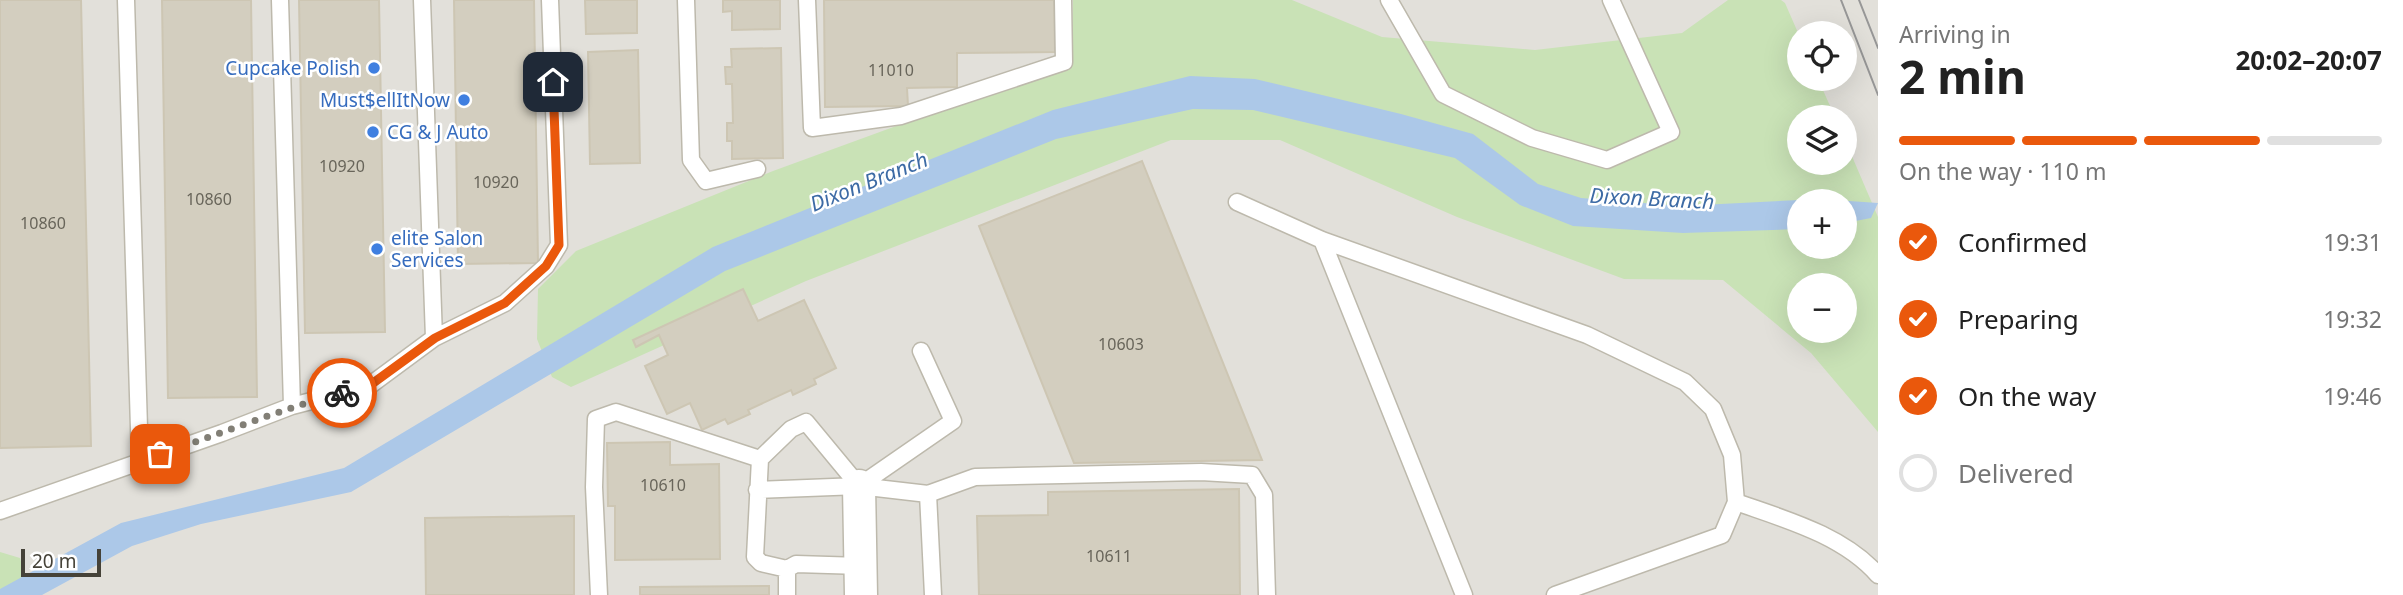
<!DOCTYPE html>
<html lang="en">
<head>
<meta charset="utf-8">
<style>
  :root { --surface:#fff; --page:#f6f6f6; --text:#222; --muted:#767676; --line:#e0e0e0; --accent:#ea580c }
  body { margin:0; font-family:"Noto Sans",sans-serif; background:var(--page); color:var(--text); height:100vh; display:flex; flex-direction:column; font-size:26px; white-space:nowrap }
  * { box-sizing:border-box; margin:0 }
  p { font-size:23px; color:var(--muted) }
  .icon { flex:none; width:38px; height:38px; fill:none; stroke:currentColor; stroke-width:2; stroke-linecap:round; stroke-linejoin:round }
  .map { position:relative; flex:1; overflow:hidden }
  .side { display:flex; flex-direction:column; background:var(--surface); width:525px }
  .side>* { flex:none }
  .buttons { position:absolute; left:1787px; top:21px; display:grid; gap:14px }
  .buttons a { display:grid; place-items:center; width:70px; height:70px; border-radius:50%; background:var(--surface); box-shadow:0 7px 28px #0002; font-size:35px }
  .scale { position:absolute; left:21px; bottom:18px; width:80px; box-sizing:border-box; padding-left:7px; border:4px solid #454238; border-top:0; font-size:19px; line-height:24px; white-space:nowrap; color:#454238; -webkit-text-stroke:5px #fff; paint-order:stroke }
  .pin { position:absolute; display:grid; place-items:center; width:60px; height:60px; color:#fff; margin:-30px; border-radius:14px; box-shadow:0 4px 10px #0006 }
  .courier { position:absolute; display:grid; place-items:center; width:70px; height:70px; margin:-35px; border:5px solid #ea580c; border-radius:50%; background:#fff; color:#222; box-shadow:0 2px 9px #0007 }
  .headline em { font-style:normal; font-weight:700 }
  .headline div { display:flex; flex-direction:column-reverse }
  .headline { display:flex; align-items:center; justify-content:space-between; height:119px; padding:0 21px }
  h1 { font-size:46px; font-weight:700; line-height:52px }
  .bar { display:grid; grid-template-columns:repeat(4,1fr); gap:10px 7px; align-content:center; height:84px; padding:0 21px }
  .bar i { height:9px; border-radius:5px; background:var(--line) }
  .bar .current { background:var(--accent) }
  .bar p { grid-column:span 4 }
  ol { padding:0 21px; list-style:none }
  li { display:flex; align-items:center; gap:21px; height:77px }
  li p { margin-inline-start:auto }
  li .icon { padding:7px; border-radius:50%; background:var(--accent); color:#fff; stroke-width:4 }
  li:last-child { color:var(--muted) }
  li i { width:38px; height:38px; border:4px solid var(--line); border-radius:50% }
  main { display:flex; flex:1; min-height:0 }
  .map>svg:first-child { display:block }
</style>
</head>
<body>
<main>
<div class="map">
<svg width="1878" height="595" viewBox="0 0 1878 595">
  <rect width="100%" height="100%" fill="#f2f1e9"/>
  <path fill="#e2e0da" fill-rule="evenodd" d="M 0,0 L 1878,0 L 1878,595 L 0,595 ZM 1799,33 L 1844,33 L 1844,79 L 1799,79 ZM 1799,117 L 1844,117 L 1844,163 L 1799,163 ZM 1799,201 L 1844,201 L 1844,247 L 1799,247 ZM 1799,285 L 1844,285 L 1844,331 L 1799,331 Z"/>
  <path fill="#c9e2b6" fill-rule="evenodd" d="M 1073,0 L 1292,0 L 1382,37 L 1535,50 L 1682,33 L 1728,0 L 1781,0 L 1785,3 L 1799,35 L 1799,79 L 1818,79 L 1835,117 L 1799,117 L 1799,163 L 1844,163 L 1845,140 L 1878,217 L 1878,432 L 1811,353 L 1723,280 L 1624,279 L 1457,217 L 1280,140 L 1171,140 L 806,281 L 571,387 L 552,377 L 537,339 L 538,289 L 576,251 L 773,171 L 1055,68 L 1072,38 ZM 1799,201 L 1844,201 L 1844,247 L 1799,247 ZM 1799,285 L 1844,285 L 1844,331 L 1799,331 Z
    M 0,552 L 20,558 L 30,595 L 0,595 Z"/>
  <path fill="#acc8e8" d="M 1190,76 L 1255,79 L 1401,114 L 1473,134 L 1538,184 L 1581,198 L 1681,206 L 1820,199 L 1878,203 L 1871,218 L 1845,223 L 1844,201 L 1799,201 L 1799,229 L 1683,233 L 1573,226 L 1520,205 L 1455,158 L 1253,110 L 1193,109 L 1056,139 L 725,271 L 351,492 L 201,524 L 132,546 L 42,595 L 0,595 L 0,589 L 121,523 L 344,468 L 713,247 L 1053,110 Z"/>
  <path fill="#d3cebf" stroke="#cdc6b3" stroke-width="2" d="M 0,0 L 81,0 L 91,446 L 0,448 Z
    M 162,0 L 251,0 L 257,397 L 168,398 Z
    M 299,0 L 379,0 L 385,332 L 305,333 Z
    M 454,0 L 534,0 L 538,263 L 458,264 Z
    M 585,0 L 637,0 L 637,33 L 586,34 Z
    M 723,0 L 780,0 L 780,29 L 732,30 L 732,11 L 723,12 Z
    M 824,0 L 1054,0 L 1055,52 L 957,53 L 957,87 L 907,88 L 908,106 L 825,107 Z
    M 781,48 L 783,158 L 732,159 L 732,141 L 727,141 L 727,123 L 733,123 L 732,84 L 726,84 L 725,67 L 732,67 L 731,49 Z
    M 638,50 L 640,163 L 590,164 L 588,52 Z
    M 1142,161 L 1262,460 L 1074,463 L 979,226 Z
    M 743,289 L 758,321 L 804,300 L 836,368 L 814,379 L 816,384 L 793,395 L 791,390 L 748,410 L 750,414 L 728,424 L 725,419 L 702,430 L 690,403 L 667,414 L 645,366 L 668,355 L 659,335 L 636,347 L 633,340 Z
    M 670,442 L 670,465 L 719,464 L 720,559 L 615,560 L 615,506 L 608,506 L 607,443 Z
    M 1239,489 L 1240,595 L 979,595 L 977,516 L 1048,515 L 1048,492 Z
    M 574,516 L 574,595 L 426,595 L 425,518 Z
    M 769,586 L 769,595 L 640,595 L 640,587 Z"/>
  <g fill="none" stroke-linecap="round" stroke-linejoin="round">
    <defs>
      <path id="service" d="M 126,0 L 140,461
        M 280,0 L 292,406
        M 422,0 L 434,338
        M 686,0 L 691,160 L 706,181 L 757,169
        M 807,0 L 812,128 L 901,116 L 1064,62 L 1063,0
        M 1389,0 L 1443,94 L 1532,138 L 1607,160 L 1671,132 L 1611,0
        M 1237,202 L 1322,240 L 1587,335 L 1685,382 L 1713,409 L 1732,455 L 1736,502 L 1722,535 L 1555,595
        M 1322,240 L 1464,595
        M 760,459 L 755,557 L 761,563 L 787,569
        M 859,486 L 953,421 L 921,351
        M 859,486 L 928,494 L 933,595
        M 928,494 L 975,477 L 1201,472 L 1252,475 L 1264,495 L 1267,595
        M 1736,502 C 1784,519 1843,535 1878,575
        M 0,511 L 222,433 L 292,406 L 369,386 L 434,338 L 505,303 L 546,266 L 559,245 L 550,0
        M 599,595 L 594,487 L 596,419 L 616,412 L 760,459 L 791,429 L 806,422 L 859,486 L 757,490
        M 787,595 L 787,569 L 796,564 L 861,566"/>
      <path id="minor" d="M 859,486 L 861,595"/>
    </defs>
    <use href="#service" stroke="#bdb9ac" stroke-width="19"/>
    <use href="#minor" stroke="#bdb9ac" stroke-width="35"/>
    <use href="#service" stroke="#fff" stroke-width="16"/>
    <use href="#minor" stroke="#fff" stroke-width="32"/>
    <path stroke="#979797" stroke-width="2" d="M 1841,0 L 1878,95
      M 1859,0 L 1878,48"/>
  </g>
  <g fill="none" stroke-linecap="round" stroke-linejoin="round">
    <path stroke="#827f76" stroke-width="7" stroke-dasharray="0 12.6" d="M 160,454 C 221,434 280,409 342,393"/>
    <path stroke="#ea580c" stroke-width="9" d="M 342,393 L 369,386 L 435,338 L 505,303 L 546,266 L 559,245 L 553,82"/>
  </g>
  <g fill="#3f7fe0" stroke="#fff" stroke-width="2.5">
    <circle cx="374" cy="68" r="7"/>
    <circle cx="464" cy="100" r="7"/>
    <circle cx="373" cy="132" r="7"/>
    <circle cx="377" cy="249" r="7"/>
  </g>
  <g text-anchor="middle" stroke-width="5" stroke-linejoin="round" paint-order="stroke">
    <g font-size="16" fill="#68655a">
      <text x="891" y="76">11010</text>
      <text x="342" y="172">10920</text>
      <text x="496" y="188">10920</text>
      <text x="209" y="205">10860</text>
      <text x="43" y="229">10860</text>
      <text x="1121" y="350">10603</text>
      <text x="663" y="491">10610</text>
      <text x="1109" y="562">10611</text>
    </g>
    <g font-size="19" fill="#366cbe" stroke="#fff" text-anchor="end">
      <text x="360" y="75">Cupcake Polish</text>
      <text x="450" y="107">Must$ellItNow</text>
      <text x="387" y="139" text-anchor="start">CG &amp; J Auto</text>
      <text x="391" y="245" text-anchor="start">elite Salon<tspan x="391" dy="22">Services</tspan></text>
    </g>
    <g font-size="21" font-style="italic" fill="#3d6ba5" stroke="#fff">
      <text transform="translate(869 182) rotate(-22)" y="7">Dixon Branch</text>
      <text transform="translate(1652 199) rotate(3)" y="7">Dixon Branch</text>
    </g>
  </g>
</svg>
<div class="buttons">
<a><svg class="icon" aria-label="locate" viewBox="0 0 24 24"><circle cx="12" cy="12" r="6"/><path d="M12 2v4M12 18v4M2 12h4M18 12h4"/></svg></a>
<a><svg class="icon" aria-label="layers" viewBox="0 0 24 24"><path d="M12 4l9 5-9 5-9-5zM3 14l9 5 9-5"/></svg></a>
<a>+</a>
<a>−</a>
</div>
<div class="scale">20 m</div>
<div class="pin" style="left:160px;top:454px;background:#ea580c"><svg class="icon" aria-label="bag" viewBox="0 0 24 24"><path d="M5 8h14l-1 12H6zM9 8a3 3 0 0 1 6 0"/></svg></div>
<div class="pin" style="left:553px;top:82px;background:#1f2937"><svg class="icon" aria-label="home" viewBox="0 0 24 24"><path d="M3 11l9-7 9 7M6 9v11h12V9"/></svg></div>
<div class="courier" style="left:342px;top:393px"><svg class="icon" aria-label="bike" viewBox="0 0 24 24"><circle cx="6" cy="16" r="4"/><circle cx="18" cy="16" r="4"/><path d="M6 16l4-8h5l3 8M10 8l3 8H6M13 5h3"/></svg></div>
</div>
<section class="side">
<div class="headline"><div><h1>2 min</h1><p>Arriving in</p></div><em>20:02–20:07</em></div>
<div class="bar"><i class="current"></i><i class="current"></i><i class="current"></i><i></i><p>On the way · 110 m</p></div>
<ol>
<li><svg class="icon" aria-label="check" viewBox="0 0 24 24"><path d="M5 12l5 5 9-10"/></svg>Confirmed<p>19:31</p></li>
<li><svg class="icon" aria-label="check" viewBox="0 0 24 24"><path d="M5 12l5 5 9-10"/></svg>Preparing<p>19:32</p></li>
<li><svg class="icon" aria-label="check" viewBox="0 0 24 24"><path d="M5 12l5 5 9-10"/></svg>On the way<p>19:46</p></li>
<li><i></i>Delivered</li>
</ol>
</section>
</main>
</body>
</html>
